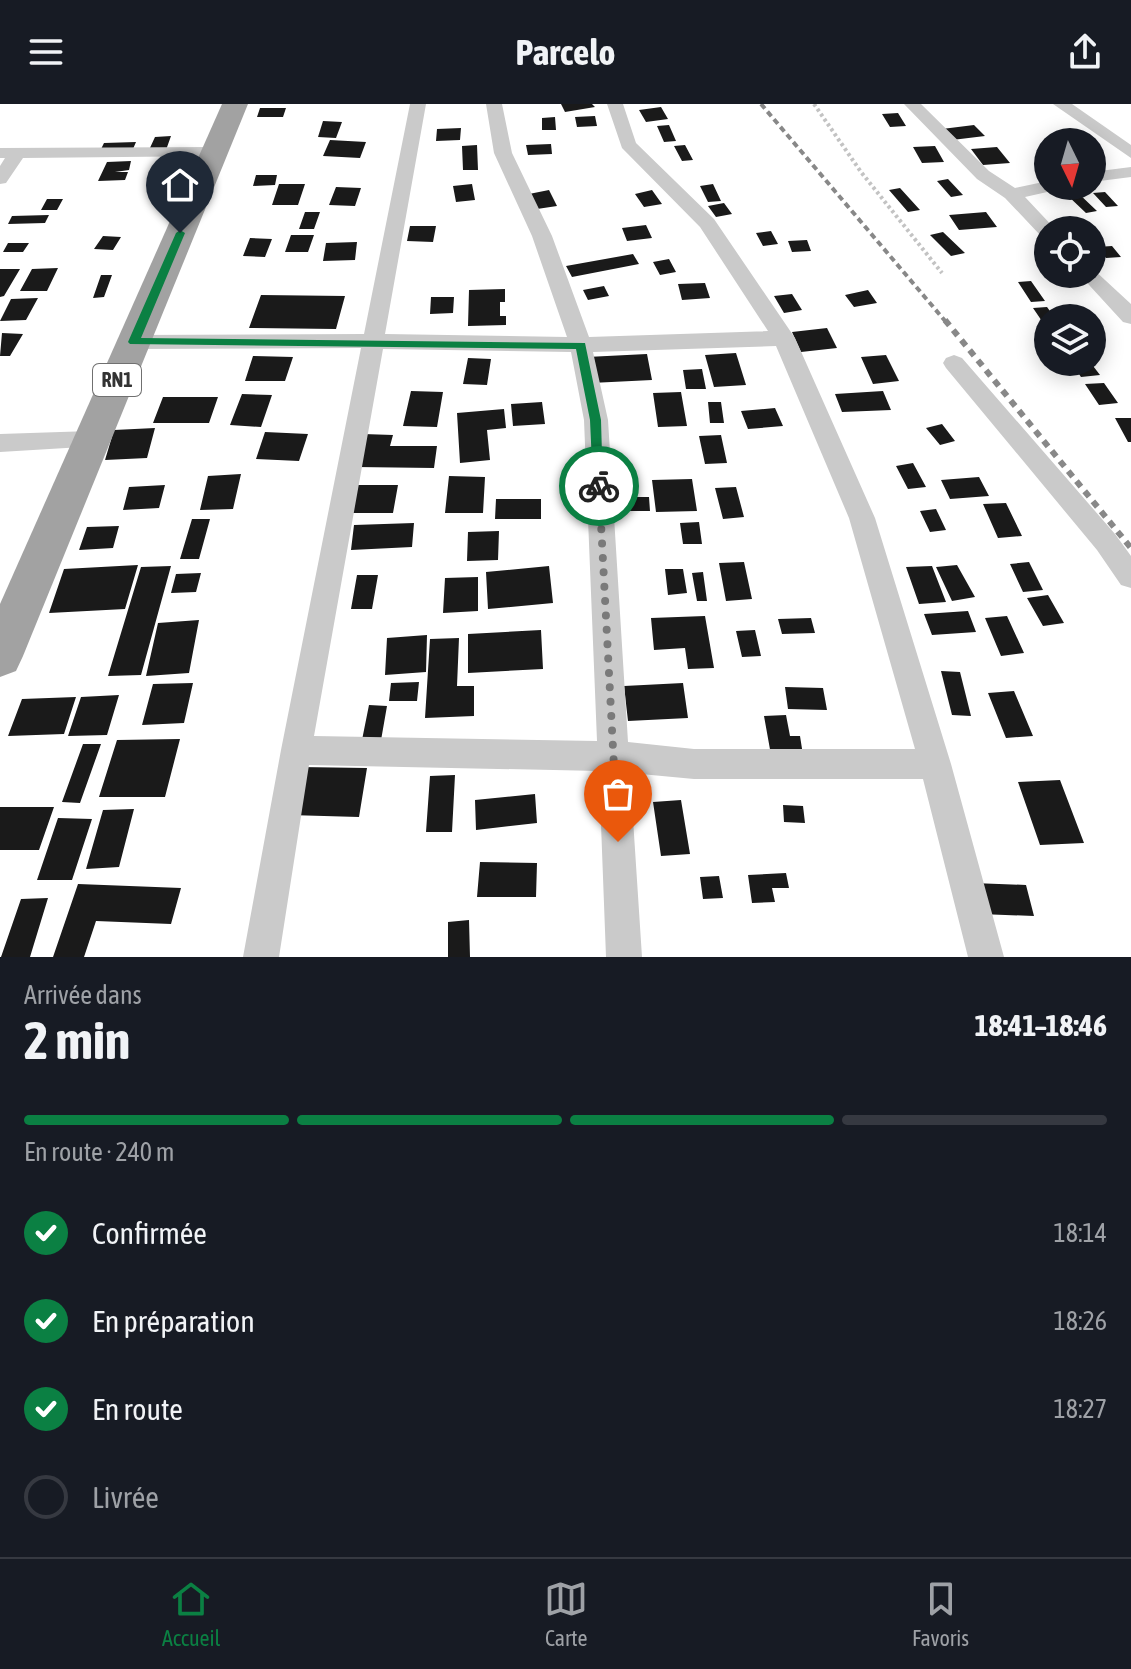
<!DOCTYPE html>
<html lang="fr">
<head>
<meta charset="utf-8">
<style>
  :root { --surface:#171b24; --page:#242831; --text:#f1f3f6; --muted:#9ea1a6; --line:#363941; --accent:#0b8043 }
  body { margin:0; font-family:"Asap Condensed",sans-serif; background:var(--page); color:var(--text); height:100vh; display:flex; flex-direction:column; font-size:30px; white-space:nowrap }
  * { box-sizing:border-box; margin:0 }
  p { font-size:26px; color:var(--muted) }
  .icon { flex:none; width:44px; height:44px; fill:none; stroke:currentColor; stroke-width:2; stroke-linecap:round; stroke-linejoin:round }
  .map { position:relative; height:853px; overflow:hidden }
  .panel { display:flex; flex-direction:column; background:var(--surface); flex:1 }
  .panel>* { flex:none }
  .needle { width:52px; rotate:175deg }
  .fabs { position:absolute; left:1034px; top:24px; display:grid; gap:16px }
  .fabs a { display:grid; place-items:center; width:72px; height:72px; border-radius:50%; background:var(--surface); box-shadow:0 4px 20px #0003; font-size:40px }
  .pin { position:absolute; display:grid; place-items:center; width:68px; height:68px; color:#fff; margin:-82px -34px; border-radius:50% 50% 50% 0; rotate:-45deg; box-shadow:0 0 8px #0007 }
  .pin .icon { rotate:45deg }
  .courier { position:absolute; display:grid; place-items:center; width:80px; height:80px; margin:-40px; border:6px solid #0b8043; border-radius:50%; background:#fff; color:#222; box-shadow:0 2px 10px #0007 }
  .headline em { font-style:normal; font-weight:700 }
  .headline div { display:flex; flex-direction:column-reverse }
  .headline { display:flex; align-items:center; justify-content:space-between; height:136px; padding:0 24px }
  h1 { font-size:52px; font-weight:700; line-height:60px }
  .bar { display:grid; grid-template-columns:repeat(4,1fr); gap:12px 8px; align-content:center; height:96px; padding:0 24px }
  .bar i { height:10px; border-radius:6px; background:var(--line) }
  .bar .on { background:var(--accent) }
  .bar p { grid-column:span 4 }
  ol { padding:0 24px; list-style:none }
  li { display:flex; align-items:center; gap:24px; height:88px }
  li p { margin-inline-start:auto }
  li .icon { padding:8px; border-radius:50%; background:var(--accent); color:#fff; stroke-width:4 }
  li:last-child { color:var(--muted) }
  li i { width:44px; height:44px; border:4px solid var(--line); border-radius:50% }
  header { display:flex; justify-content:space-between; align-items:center; height:104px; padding:0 24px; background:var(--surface); font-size:36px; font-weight:700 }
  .tab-bar { display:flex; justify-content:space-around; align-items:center; height:112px; border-top:2px solid var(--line); background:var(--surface); font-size:22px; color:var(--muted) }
  .tab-bar a { display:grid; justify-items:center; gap:4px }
  .tab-bar .on { color:var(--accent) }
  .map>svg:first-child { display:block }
</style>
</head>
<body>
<header><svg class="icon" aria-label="menu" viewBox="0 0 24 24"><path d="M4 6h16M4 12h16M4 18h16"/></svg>Parcelo<svg class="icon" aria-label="share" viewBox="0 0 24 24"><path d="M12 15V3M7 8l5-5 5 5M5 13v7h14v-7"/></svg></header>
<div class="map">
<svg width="1131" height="853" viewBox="0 0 1131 853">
  <rect width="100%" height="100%" fill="#fff"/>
  <path fill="#1a1a1a" d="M 561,0 L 592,0 L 595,3 L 565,8 Z
    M 661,3 L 668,15 L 646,18 L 639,6 Z
    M 260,4 L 286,4 L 283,13 L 257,13 Z
    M 898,9 L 906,22 L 890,23 L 882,10 Z
    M 595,12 L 597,22 L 577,23 L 575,13 Z
    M 555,13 L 556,26 L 542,26 L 542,14 Z
    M 323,17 L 342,18 L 336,34 L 318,33 Z
    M 669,21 L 676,37 L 664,38 L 657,22 Z
    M 974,21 L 985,32 L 952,36 L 942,25 Z
    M 461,24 L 460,36 L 436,37 L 437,25 Z
    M 171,32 L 166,46 L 149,46 L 155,33 Z
    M 330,36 L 366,38 L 360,54 L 323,52 Z
    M 136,38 L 133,45 L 101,45 L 104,39 Z
    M 551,40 L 552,50 L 528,51 L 526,41 Z
    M 477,41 L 478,66 L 463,66 L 462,42 Z
    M 685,41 L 693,56 L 682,57 L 674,42 Z
    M 935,42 L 944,58 L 922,59 L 913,43 Z
    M 997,43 L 1010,59 L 983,61 L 971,45 Z
    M 131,57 L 129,66 L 115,68 L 128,68 L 125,76 L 98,77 L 107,58 Z
    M 256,71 L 277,71 L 275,81 L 253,82 Z
    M 948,75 L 963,91 L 951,93 L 937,77 Z
    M 279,80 L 305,80 L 298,101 L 272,101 Z
    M 472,80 L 475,96 L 456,98 L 453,82 Z
    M 713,80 L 721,97 L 708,98 L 700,82 Z
    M 336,83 L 361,84 L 355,102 L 329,101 Z
    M 900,84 L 920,106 L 908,108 L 889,86 Z
    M 549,86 L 557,102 L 537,105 L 529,90 Z
    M 652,86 L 662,100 L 644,103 L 635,90 Z
    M 1077,88 L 1097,107 L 1086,109 L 1066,90 Z
    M 1105,88 L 1118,102 L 1106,103 L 1093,89 Z
    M 47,95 L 63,95 L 57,106 L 41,106 Z
    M 724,99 L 732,110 L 716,113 L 708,102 Z
    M 305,108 L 320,108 L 314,125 L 299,125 Z
    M 986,108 L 997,123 L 959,126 L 949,111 Z
    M 49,111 L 45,119 L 8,120 L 12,112 Z
    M 646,121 L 652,134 L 627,137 L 622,124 Z
    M 410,122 L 436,122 L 433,138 L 407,137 Z
    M 771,127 L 778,140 L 763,142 L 756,129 Z
    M 943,128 L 965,149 L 951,152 L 930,131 Z
    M 291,131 L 314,131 L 308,148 L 285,148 Z
    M 103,132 L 121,133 L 113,146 L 94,145 Z
    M 250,134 L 272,135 L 265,153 L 243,152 Z
    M 807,136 L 811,147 L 792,148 L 788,137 Z
    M 357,138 L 355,156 L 323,157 L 326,139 Z
    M 8,139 L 29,139 L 23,148 L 3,148 Z
    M 1112,142 L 1121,153 L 1106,154 L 1097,143 Z
    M 633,150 L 639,160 L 572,173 L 566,162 Z
    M 669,155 L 676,168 L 660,171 L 653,158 Z
    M 58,164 L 47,187 L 20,187 L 32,165 Z
    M 0,165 L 20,165 L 4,192 L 0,193 Z
    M 101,171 L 112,171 L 104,193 L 93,194 Z
    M 1031,177 L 1045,197 L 1031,198 L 1018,178 Z
    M 705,179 L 710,194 L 682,196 L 678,180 Z
    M 604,182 L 609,192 L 588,196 L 583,186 Z
    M 505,185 L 505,198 L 500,198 L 500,212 L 506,212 L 506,221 L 468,222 L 469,186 Z
    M 868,186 L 877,199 L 854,203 L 845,191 Z
    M 792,190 L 802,206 L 784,209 L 774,192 Z
    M 261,191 L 345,192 L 336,225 L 249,224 Z
    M 431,193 L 454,193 L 453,209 L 430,210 Z
    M 38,194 L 26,216 L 0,217 L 11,195 Z
    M 1047,203 L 1055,214 L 1048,214 L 1048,226 L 1033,204 Z
    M 827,224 L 837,244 L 801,248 L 792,228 Z
    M 2,229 L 23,230 L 10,252 L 0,252 Z
    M 736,249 L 746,281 L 714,283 L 705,251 Z
    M 647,250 L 652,276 L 591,279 L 587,253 Z
    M 886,251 L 899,277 L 873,280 L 861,253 Z
    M 253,252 L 293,253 L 285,277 L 245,277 Z
    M 468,254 L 491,255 L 487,281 L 463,280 Z
    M 1071,258 L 1090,258 L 1100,271 L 1081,273 Z
    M 702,265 L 706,285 L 686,285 L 683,266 Z
    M 1104,279 L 1118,299 L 1099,301 L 1085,280 Z
    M 411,287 L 443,288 L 437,323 L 403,322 Z
    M 883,287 L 891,306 L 842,308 L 835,290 Z
    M 681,288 L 687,322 L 658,323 L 653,289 Z
    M 242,290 L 272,291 L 261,323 L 230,321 Z
    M 163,293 L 218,293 L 209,319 L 153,319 Z
    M 542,298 L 545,320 L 513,322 L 511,300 Z
    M 708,298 L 721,298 L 724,319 L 710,319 Z
    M 775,304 L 783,322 L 748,325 L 741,307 Z
    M 504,305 L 506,324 L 487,326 L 490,356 L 460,359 L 457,309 Z
    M 1115,314 L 1131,314 L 1131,338 L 1128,338 Z
    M 942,320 L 955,337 L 940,341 L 926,324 Z
    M 155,324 L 147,354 L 105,356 L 114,326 Z
    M 265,328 L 308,330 L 299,357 L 256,355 Z
    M 363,330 L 393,331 L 390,342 L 437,342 L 434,364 L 356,363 Z
    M 721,331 L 727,359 L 705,360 L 699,332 Z
    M 913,359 L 926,383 L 908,385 L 896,362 Z
    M 241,370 L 233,405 L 200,406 L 208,372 Z
    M 449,372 L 485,373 L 483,409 L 445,409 Z
    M 979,373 L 989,392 L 950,395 L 941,376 Z
    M 692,375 L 697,407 L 656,408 L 652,376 Z
    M 165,381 L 159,404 L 123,406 L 129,383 Z
    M 352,381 L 398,381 L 393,409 L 346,409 Z
    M 736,383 L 744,413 L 723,415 L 715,384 Z
    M 613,393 L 649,393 L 650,407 L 614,407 Z
    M 496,395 L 541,395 L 541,415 L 495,415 Z
    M 1006,399 L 1022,432 L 998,434 L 983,400 Z
    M 936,405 L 946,426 L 930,428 L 920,407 Z
    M 192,415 L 210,415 L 199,455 L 180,455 Z
    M 699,418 L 702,440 L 683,440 L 680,419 Z
    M 414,419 L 412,443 L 351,446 L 354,421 Z
    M 119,422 L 113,444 L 79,446 L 87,423 Z
    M 499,427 L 498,456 L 467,457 L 468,428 Z
    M 744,458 L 752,495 L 726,497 L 719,459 Z
    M 1029,458 L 1043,486 L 1023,488 L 1010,460 Z
    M 138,461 L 125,505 L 49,509 L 64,465 Z
    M 957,461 L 975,493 L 952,497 L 936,463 Z
    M 171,462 L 141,571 L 108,572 L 141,463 Z
    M 549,462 L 553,499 L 488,505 L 486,468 Z
    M 932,462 L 946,498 L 919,500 L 906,463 Z
    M 665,465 L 683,465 L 687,489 L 668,491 Z
    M 703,468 L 707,497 L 697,497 L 692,469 Z
    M 201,469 L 196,488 L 171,489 L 176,470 Z
    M 357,471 L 378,471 L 372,505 L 351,505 Z
    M 478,473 L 478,507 L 443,509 L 445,474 Z
    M 1048,491 L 1064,519 L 1043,522 L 1027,494 Z
    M 968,507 L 976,528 L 932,531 L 924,510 Z
    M 705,512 L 714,564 L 688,565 L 685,544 L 654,546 L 651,514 Z
    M 1007,512 L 1024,549 L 1001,552 L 985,514 Z
    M 811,514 L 815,529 L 782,530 L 778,515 Z
    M 199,516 L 189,569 L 146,572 L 158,519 Z
    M 541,526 L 543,565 L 468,569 L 468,530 Z
    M 755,526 L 761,552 L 742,553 L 736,527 Z
    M 427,531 L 426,568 L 385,571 L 387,534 Z
    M 459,534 L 457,582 L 474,582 L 474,612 L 425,614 L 430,535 Z
    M 941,567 L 960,568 L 971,612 L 952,611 Z
    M 419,578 L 417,597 L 389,597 L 391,579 Z
    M 193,579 L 184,619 L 142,621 L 153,580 Z
    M 683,579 L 688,614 L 628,617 L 624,582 Z
    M 785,583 L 823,584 L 827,606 L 788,605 Z
    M 1014,587 L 1033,632 L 1006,634 L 988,589 Z
    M 119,591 L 107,631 L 68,632 L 81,593 Z
    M 76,593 L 64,630 L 8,632 L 22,595 Z
    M 369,601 L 387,602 L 380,642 L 361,641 Z
    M 786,611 L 790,632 L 800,632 L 803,651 L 771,651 L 764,612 Z
    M 180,635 L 165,693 L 99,693 L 117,636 Z
    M 83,640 L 101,640 L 80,699 L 62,698 Z
    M 299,663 L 367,664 L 359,713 L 289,711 Z
    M 455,671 L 452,728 L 426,728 L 430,672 Z
    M 1060,676 L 1084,739 L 1040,741 L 1018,678 Z
    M 535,690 L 537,719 L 476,726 L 475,696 Z
    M 681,696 L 690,750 L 661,752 L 653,698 Z
    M 783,701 L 803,702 L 805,719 L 784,718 Z
    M 0,703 L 54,703 L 39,746 L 0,746 Z
    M 134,705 L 119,763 L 86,765 L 103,706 Z
    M 58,714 L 92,715 L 72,776 L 37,776 Z
    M 480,758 L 537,759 L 536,793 L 477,793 Z
    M 786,769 L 789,784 L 772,784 L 775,798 L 752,799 L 748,771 Z
    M 719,772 L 723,794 L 703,795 L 700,773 Z
    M 973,779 L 1026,781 L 1034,812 L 980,810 Z
    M 78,780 L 181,784 L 171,820 L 96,817 L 84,853 L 53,853 Z
    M 48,794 L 30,853 L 1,853 L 21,795 Z
    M 469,816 L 470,853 L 448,853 L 448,818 Z"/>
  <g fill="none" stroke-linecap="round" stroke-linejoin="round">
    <path stroke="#c3c3c3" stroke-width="4" stroke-dasharray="3 3" stroke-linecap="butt" d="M 814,0 L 861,68 L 942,169"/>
    <path fill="#cacaca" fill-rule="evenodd" d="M 410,0 L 426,0 L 385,230 L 567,233 L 532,132 L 494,49 L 486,0 L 502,0 L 512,49 L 552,132 L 589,233 L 768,227 L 700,123 L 622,44 L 607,0 L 623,0 L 636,39 L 714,115 L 795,234 L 875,414 L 951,660 L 1004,853 L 968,853 L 923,675 L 694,675 L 630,669 L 642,853 L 606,853 L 599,667 L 309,661 L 279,853 L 243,853 L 281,646 L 361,244 L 134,245 L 126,243 L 123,238 L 126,233 L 134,231 L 364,230 ZM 776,242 L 849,414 L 915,645 L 694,645 L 628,638 L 608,316 L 593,248 ZM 383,245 L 571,248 L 584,316 L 597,637 L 314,632 Z
      M 904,0 L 921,0 L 989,67 L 1015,84 L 1048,77 L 1048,82 L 1058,82 L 1056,86 L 1025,93 L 1056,126 L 1048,126 L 1048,134 L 1041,132 L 1005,94 L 977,75 Z
      M 1053,0 L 1072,0 L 1131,41 L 1131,54 Z
      M 215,43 L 221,44 L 224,48 L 221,52 L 23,54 L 6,79 L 0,80 L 0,62 L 5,54 L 0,54 L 0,44 Z
      M 1131,63 L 1131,73 L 1092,78 L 1092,68 Z
      M 1092,164 L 1131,200 L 1131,220 L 1123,218 L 1079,170 L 1092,170 Z
      M 954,251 L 962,254 L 1115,430 L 1131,452 L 1131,484 L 1121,481 L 1097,446 L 946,264 L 943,259 L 946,254 Z
      M 91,327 L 99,330 L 103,336 L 99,342 L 0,348 L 0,330 Z"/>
    <path fill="#a2a2a2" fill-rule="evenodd" d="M 222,0 L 248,0 L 23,552 L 16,567 L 0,573 L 0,500 Z"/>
    <path stroke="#888" stroke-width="4" stroke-dasharray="6 4" stroke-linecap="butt" d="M 761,0 L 946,218"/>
    <path stroke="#888" stroke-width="6" stroke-dasharray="7 6" stroke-linecap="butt" d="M 945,216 L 1131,444"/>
  </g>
  <path fill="#0b8043" d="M 180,126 L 185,129 L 141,234 L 585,239 L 601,316 L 603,385 L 595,385 L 593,382 L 590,316 L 576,245 L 130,240 L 128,238 L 176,129 Z"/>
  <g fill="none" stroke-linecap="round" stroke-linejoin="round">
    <path stroke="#7a7a7a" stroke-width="8" stroke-dasharray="0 14.4" d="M 599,382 L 618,738"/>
  </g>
  <g text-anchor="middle" stroke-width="8" stroke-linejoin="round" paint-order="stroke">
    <rect fill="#fff" stroke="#707070" stroke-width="2" x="93" y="260" width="48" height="32" rx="6"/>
    <g font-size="20" font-weight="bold" fill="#333">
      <text x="117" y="283">RN1</text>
    </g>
  </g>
</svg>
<div class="fabs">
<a><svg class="needle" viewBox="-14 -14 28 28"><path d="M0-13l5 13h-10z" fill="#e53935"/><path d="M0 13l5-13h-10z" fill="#9ea1a6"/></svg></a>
<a><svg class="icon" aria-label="locate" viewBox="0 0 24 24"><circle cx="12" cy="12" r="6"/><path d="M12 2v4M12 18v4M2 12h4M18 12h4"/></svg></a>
<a><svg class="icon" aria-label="layers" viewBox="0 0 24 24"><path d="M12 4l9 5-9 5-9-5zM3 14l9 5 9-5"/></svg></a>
</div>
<div class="pin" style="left:618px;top:738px;background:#ea580c"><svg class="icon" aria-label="bag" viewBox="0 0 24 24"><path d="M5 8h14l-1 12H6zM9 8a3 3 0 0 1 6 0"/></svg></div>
<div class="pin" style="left:180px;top:129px;background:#1f2937"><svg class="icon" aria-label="home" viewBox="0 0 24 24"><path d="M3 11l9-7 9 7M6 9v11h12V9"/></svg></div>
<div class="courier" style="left:599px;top:382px"><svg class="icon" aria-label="bike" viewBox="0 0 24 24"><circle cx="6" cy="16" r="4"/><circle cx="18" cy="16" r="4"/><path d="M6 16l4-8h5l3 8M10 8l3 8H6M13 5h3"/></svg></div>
</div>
<section class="panel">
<div class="headline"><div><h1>2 min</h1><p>Arrivée dans</p></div><em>18:41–18:46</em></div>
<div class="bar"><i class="on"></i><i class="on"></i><i class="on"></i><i></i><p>En route · 240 m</p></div>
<ol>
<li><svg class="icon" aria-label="check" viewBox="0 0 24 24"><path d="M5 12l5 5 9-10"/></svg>Confirmée<p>18:14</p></li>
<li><svg class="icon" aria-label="check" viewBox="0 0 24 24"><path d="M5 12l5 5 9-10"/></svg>En préparation<p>18:26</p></li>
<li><svg class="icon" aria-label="check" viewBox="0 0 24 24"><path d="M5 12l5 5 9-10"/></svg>En route<p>18:27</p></li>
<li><i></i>Livrée</li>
</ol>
</section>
<nav class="tab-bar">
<a class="on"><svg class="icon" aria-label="home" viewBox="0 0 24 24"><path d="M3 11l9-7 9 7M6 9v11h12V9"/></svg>Accueil</a>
<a><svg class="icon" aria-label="map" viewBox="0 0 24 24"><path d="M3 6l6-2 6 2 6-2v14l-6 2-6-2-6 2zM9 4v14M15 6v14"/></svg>Carte</a>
<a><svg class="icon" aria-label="saved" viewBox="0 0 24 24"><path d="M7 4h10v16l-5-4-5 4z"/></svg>Favoris</a>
</nav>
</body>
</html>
